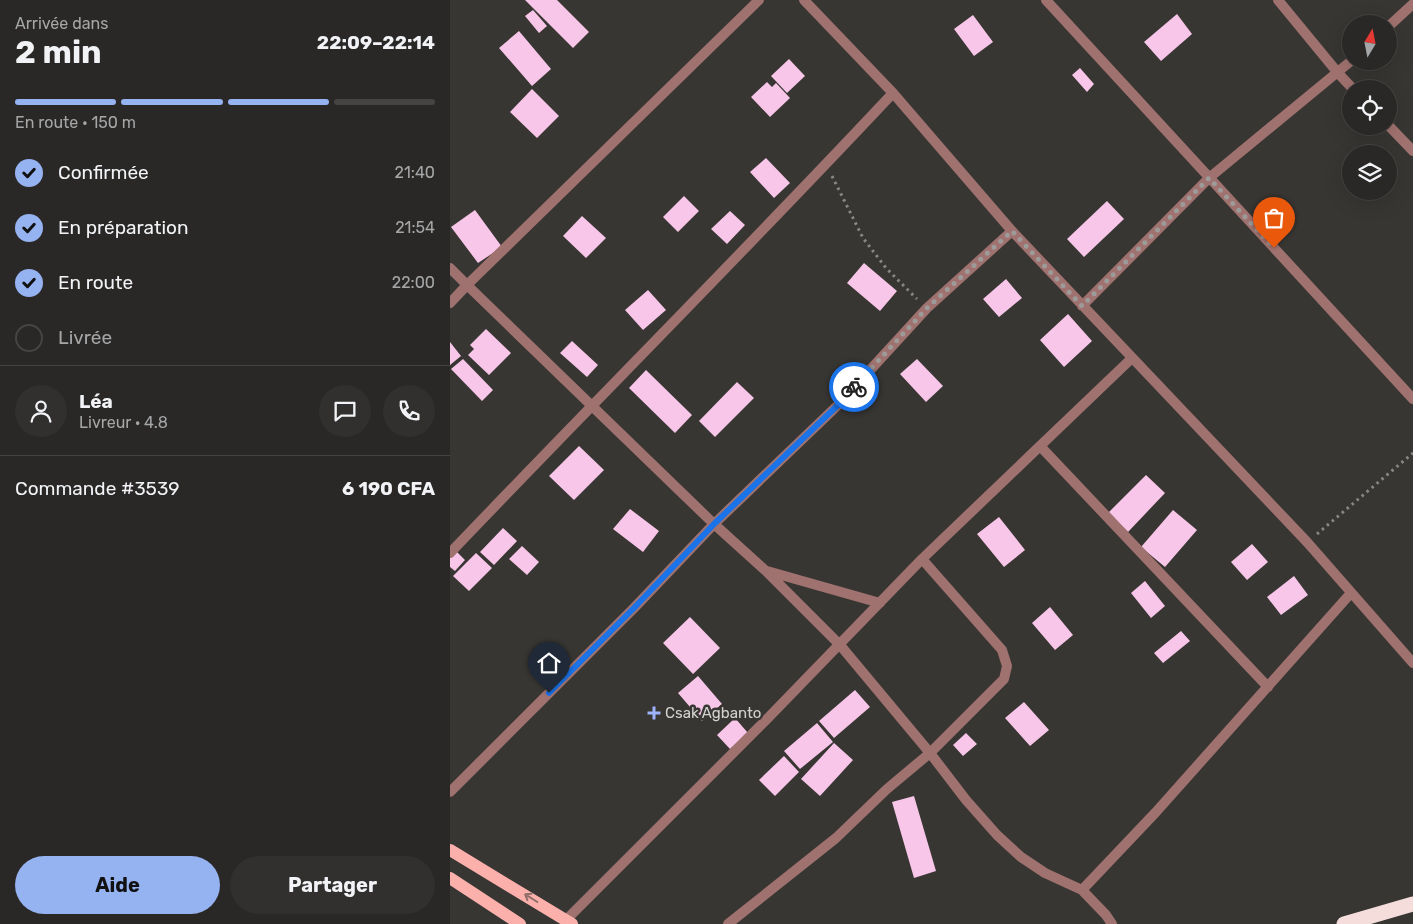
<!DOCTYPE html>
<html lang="fr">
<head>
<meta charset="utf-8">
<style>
  :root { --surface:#2a2826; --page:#32302e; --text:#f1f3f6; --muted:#a5a6a7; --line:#464443; --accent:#95b2f1 }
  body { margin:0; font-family:Rubik,sans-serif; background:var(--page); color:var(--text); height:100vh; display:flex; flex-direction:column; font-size:19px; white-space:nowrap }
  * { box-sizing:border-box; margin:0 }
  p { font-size:16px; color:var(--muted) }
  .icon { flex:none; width:28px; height:28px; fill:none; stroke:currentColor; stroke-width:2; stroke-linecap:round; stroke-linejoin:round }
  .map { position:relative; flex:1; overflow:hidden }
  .details { display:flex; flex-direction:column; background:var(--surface); width:450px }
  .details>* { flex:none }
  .needle { width:32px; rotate:10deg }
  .buttons { position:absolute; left:892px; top:15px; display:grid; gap:10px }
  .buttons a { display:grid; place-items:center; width:55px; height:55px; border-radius:50%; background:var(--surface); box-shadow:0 5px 20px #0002,0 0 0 1px var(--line); font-size:25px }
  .pin { position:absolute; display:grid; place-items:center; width:42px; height:42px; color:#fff; margin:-51px -21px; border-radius:50% 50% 50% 0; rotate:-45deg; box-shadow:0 0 5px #0007 }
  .pin .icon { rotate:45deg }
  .courier { position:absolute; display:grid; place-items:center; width:50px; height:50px; margin:-25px; border:4px solid #1a73e8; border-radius:50%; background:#fff; color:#222; box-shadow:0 1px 6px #0007 }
  .head em { font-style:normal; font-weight:700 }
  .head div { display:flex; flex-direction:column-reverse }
  .head { display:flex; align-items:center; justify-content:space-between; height:85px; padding:0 15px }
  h1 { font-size:32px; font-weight:700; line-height:38px }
  .bar { display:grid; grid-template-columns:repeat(4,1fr); gap:8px 5px; align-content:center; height:60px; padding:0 15px }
  .bar i { height:6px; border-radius:4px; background:var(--line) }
  .bar .active { background:var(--accent) }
  .bar p { grid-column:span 4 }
  .line { display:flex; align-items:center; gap:12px; padding:0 15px; border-top:1px solid var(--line) }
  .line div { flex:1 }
  .round { display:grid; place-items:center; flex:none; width:52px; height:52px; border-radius:26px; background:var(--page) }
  ol { padding:0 15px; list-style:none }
  li { display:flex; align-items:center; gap:15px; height:55px }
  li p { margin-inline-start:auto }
  li .icon { padding:5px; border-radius:50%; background:var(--accent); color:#111; stroke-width:4 }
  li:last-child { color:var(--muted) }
  li i { width:28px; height:28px; border:2px solid var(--line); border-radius:50% }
  .primary-button { display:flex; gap:10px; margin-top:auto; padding:10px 15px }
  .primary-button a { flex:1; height:58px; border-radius:30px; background:var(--accent); color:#111; font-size:20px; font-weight:700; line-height:58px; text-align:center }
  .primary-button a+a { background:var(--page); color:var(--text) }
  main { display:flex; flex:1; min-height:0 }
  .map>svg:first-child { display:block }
</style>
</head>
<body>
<main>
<section class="details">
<div class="head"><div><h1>2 min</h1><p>Arrivée dans</p></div><em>22:09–22:14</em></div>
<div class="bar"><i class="active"></i><i class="active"></i><i class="active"></i><i></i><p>En route · 150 m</p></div>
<ol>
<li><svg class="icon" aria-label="check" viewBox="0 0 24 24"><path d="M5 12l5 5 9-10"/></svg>Confirmée<p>21:40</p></li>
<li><svg class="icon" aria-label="check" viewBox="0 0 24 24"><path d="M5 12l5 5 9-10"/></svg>En préparation<p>21:54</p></li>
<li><svg class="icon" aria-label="check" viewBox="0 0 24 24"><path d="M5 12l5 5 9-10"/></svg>En route<p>22:00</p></li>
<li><i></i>Livrée</li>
</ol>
<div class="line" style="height:90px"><a class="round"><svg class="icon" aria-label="person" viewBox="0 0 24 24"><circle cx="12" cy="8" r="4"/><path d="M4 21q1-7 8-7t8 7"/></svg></a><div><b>Léa</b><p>Livreur · 4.8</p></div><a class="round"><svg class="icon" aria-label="chat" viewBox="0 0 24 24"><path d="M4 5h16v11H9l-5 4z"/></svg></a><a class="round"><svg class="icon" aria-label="phone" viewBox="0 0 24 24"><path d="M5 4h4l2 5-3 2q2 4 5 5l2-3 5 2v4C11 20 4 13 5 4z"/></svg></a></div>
<div class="line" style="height:65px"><div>Commande #3539</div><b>6 190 CFA</b></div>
<div class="primary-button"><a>Aide</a><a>Partager</a></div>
</section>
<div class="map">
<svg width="963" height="924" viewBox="0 0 963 924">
  <rect width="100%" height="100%" fill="#383633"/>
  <path fill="#f8c6e8" d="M 75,0 L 107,0 L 139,32 L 123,48 Z
    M 83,10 L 97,26 L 89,33 L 75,16 Z
    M 727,14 L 742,34 L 711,61 L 694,42 Z
    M 523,15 L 543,42 L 524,56 L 504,29 Z
    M 69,31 L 101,69 L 82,86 L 49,48 Z
    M 339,59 L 355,76 L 337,93 L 321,76 Z
    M 630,68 L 644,84 L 637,92 L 622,75 Z
    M 317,82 L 322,87 L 326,83 L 340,98 L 320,117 L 301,97 Z
    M 82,89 L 109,116 L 87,138 L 60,112 Z
    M 316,158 L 340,183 L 324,198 L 300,172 Z
    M 234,196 L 249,211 L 228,232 L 213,217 Z
    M 657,201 L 674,219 L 634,257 L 617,239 Z
    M 25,210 L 52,247 L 28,263 L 1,227 Z
    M 280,211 L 295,225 L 277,244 L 261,229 Z
    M 132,216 L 156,238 L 136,258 L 113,236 Z
    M 414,263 L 447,291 L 430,311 L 397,283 Z
    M 556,279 L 572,298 L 549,317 L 533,299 Z
    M 198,290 L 216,310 L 193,330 L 175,310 Z
    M 618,314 L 642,341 L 614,367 L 590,340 Z
    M 36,329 L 61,353 L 39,375 L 18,355 L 24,349 L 20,345 Z
    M 122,341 L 148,365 L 137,377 L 110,353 Z
    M 0,342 L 11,356 L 0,365 Z
    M 13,359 L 43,390 L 32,401 L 1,369 Z
    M 467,359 L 493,386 L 476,402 L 450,374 Z
    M 196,370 L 242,415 L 225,433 L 179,388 Z
    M 287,382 L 304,398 L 265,437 L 249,421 Z
    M 129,446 L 154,470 L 124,500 L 99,476 Z
    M 696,475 L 715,493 L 678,532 L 658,513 Z
    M 180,509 L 209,531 L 193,552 L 163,529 Z
    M 723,510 L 747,530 L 715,567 L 691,547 Z
    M 549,517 L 575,550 L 554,567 L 527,534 Z
    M 53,528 L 67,541 L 44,565 L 30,552 Z
    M 802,544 L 818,562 L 797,580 L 781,562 Z
    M 72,546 L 89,562 L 77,575 L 59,559 Z
    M 5,550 L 15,560 L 5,571 L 0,567 L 0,555 Z
    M 26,553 L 42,568 L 19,591 L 3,576 Z
    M 844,576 L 858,595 L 831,615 L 817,597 Z
    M 695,581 L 715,606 L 701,618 L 681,593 Z
    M 600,607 L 623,635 L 605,650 L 582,623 Z
    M 240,617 L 270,648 L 243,674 L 213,643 Z
    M 731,631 L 740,641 L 713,663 L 704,653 Z
    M 248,676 L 272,704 L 252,721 L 228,693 Z
    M 405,690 L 420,707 L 384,738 L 369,721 Z
    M 574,702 L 599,730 L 580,746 L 555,718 Z
    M 285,718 L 298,733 L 280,749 L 267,735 Z
    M 367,723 L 383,742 L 350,769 L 334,751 Z
    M 516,733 L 527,744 L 513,756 L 503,745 Z
    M 384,743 L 403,760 L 370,796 L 351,779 Z
    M 334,756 L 349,772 L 325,796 L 309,780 Z
    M 464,796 L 486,871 L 464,878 L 442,802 Z"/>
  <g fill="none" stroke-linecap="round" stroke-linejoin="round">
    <path stroke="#898785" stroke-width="3" stroke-dasharray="2.5 4" stroke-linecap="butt" d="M 382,176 L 413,238 L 436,268 L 467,299
      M 867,534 L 963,453"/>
    <path stroke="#a0726f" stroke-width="10" d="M 309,0 L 17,285 L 264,524 L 316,571 L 390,645 L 480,753 L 516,800 L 547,835 L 571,857 L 595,873 L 632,890 L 656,915 L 662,924
      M 354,0 L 443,93 L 562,231 L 857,542 L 963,663
      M 596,0 L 963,399
      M 828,0 L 888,73 L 903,89
      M 939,26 L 963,4
      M 939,126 L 963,151
      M 0,268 L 17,285 L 0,303
      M 632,306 L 759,178 L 901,61
      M 590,446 L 818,687
      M 0,553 C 147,399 297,249 443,93
      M 317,571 L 430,603
      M 0,792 L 184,608 L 264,524 L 388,405 L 477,308 L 562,231
      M 632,890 L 706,812 L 901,593
      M 116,920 L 318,718 L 472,559 L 682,358
      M 278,924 L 386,838 L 437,789 L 480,753 L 554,679 L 557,666 L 552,650 L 472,559"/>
    <path stroke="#fcb0ac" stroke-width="12" d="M 0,850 L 122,924
      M 0,878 L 70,924"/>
    <path stroke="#f5dddb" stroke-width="15" d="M 894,924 L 963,904"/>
  </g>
  <defs><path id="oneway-shaft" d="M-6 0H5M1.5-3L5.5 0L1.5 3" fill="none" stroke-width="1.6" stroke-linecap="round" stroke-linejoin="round" transform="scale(1.25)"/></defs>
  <use stroke="#906d69" href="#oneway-shaft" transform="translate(81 898) rotate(-148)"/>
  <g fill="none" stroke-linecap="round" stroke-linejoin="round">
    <path stroke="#9d9b99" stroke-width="5" stroke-dasharray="0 9" d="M 404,387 L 477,308 L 562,231 L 632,306 L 759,178 L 824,248"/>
    <path stroke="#1a73e8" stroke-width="6" d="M 99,693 L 184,608 L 264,524 L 388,405 L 404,387"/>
  </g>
  <path fill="#9eb3fd" stroke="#383633" stroke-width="2" d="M201.5 705.5h5v5h5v5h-5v5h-5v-5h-5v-5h5z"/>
  <g text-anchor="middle" stroke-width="5" stroke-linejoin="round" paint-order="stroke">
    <g font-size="15" fill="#d3d2d0" stroke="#383633" text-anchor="start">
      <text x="215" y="718">Csak Agbanto</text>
    </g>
  </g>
</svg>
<div class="buttons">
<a><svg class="needle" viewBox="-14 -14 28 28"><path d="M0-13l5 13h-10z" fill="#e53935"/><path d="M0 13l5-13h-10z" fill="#a5a6a7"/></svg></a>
<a><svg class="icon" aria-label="locate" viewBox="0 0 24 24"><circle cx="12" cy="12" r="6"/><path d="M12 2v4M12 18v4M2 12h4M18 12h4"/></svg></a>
<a><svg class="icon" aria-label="layers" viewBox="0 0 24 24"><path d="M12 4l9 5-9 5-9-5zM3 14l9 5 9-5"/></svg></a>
</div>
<div class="pin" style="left:824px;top:248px;background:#ea580c"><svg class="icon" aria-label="bag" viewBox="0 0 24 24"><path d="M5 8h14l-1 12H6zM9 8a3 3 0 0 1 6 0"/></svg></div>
<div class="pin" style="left:99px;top:693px;background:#1f2937"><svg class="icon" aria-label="home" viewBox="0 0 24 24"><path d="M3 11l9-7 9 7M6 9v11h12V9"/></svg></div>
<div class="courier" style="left:404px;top:387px"><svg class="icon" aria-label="bike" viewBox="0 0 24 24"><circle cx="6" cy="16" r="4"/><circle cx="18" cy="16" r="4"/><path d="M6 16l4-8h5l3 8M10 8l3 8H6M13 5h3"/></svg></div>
</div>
</main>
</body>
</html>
